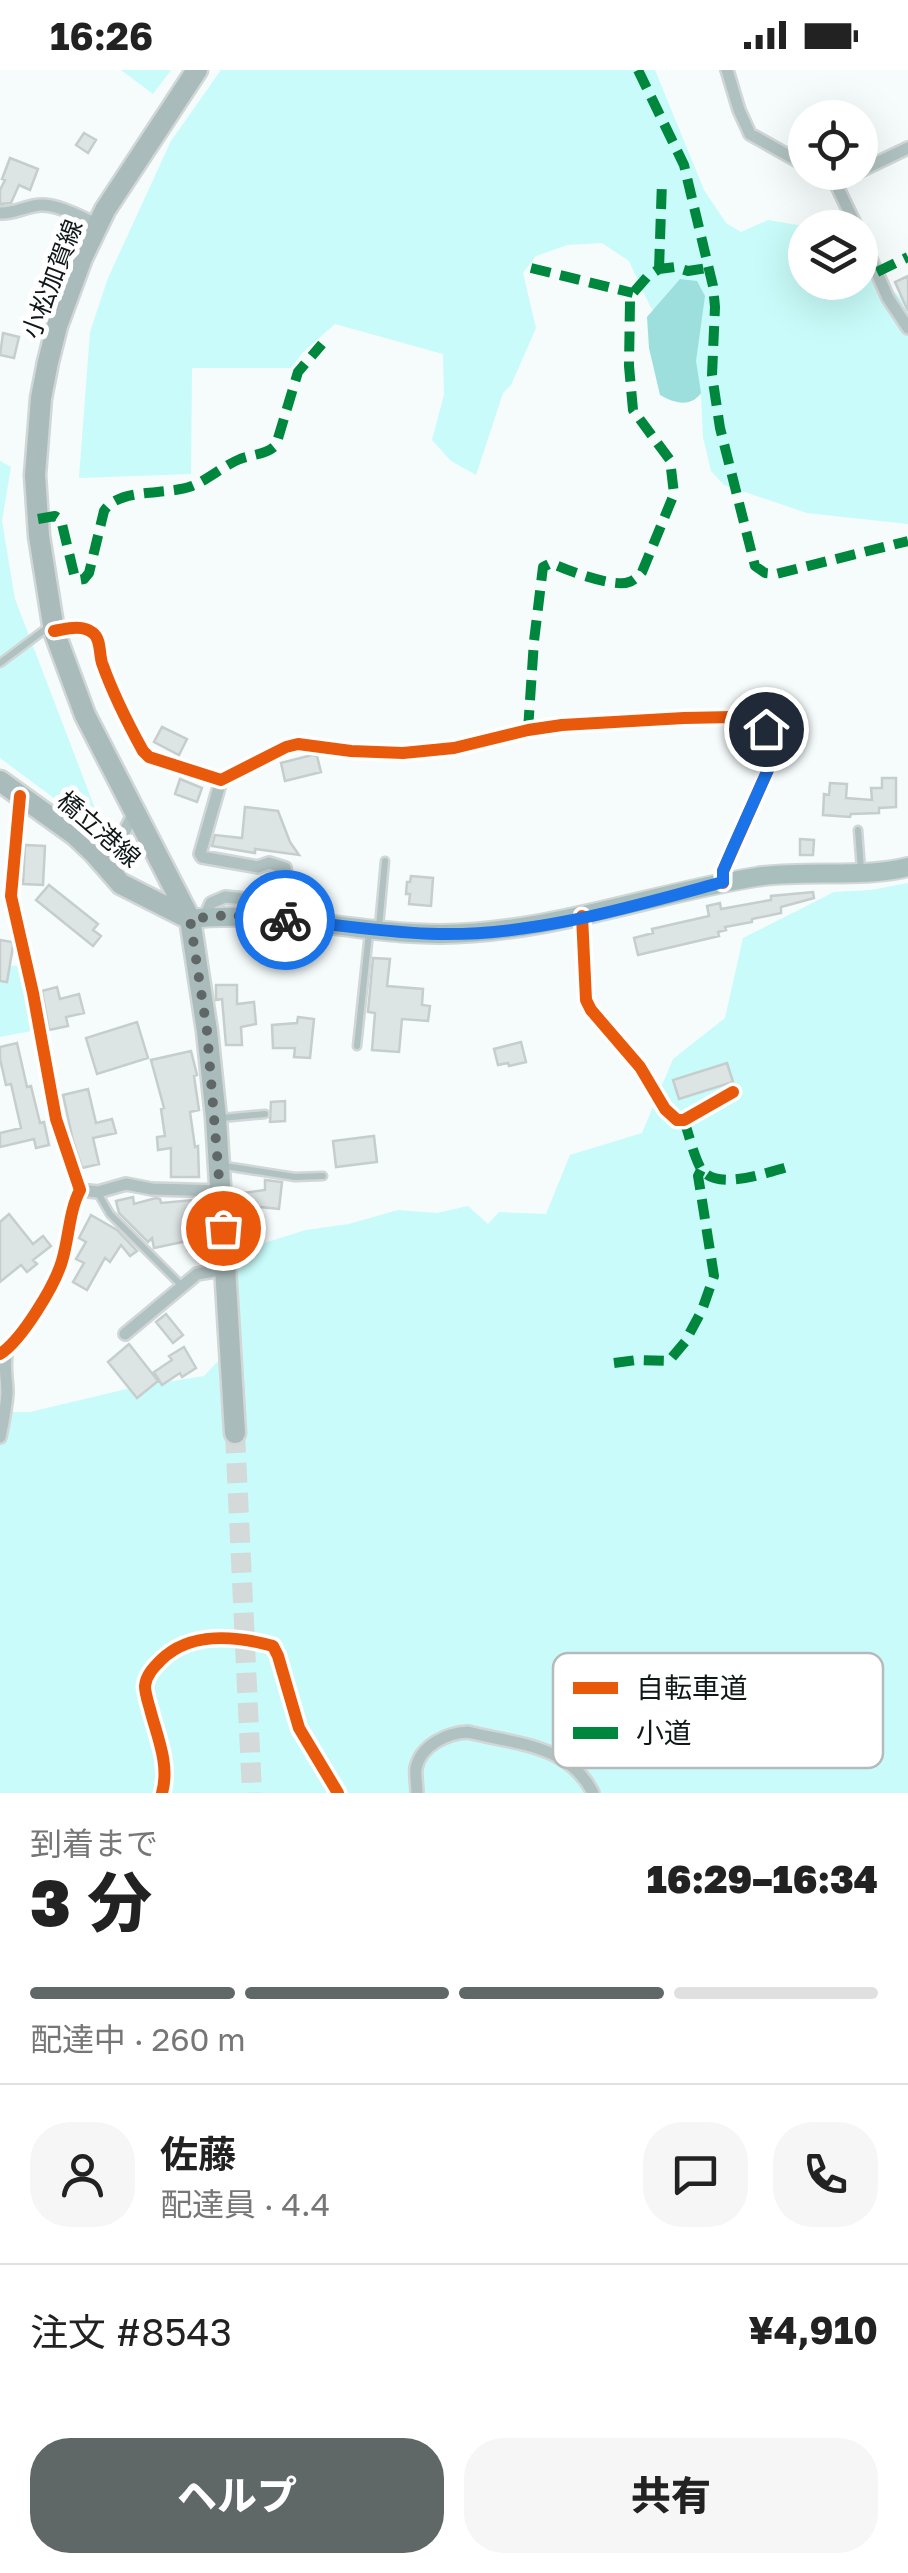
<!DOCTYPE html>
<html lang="ja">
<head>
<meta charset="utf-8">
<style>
  :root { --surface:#fff; --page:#f6f6f6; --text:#222; --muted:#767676; --line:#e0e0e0; --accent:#606867 }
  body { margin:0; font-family:"Golos Text","Noto Sans JP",sans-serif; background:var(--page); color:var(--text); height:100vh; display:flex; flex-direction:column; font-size:38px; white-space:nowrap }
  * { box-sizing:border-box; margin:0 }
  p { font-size:32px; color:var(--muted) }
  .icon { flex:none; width:55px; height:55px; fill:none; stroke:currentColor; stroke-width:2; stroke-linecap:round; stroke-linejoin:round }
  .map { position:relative; height:1723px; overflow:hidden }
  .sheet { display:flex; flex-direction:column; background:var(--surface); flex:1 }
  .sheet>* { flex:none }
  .buttons { position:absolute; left:788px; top:30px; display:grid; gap:20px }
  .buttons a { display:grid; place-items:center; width:90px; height:90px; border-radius:50%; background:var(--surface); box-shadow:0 10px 40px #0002; font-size:50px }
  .pin { position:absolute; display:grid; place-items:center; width:85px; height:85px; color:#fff; margin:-42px; border:5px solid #fff; border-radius:50%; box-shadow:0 2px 10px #0007 }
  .courier { position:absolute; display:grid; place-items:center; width:100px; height:100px; margin:-50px; border:8px solid #1a73e8; border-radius:50%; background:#fff; color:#222; box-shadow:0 2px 12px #0007 }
  .headline em { font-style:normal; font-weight:800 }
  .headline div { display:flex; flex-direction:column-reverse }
  .headline { display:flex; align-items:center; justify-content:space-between; height:170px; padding:0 30px }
  h1 { font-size:65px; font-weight:800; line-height:75px }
  .bar { display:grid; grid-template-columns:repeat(4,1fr); gap:15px 10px; align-content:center; height:120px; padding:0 30px }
  .bar i { height:12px; border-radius:8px; background:var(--line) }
  .bar .on { background:var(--accent) }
  .bar p { grid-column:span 4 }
  .line { display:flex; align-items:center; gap:25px; padding:0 30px; border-top:2px solid var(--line) }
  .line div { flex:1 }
  .round { display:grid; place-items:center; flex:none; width:105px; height:105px; border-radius:40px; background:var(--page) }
  .button { display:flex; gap:20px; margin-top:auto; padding:20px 30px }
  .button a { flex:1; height:115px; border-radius:40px; background:var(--accent); color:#fff; font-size:40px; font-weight:800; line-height:115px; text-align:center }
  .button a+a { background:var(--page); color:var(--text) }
  .status { display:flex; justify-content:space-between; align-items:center; height:70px; padding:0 50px; background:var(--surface); direction:ltr }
  .status svg { height:28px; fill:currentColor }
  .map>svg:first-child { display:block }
</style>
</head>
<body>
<div class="status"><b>16:26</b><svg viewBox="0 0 49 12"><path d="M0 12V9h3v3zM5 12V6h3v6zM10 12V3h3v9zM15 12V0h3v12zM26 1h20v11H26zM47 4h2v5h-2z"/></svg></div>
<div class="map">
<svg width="908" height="1723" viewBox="0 0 908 1723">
  <rect width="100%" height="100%" fill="#f5fcfb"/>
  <path fill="#c8fbf9" d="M 121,0 L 171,0 L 153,24 Z
    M 221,0 L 655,0 L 704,120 L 726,153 L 741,162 L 768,150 L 809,157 L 805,158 L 805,212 L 860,212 L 860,175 L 881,210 L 908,234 L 908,454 L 807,443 L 724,415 L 711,401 L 703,367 L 701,326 L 695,302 L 650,236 L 629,191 L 602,173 L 567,175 L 536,186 L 523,203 L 536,258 L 511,315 L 503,323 L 476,405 L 451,391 L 432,370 L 444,325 L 443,284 L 335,254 L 303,282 L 291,298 L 192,298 L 191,404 L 79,408 L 90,262 L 108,208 L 171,71 Z
    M 0,391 L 11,397 L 2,451 L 15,529 L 96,741 L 86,752 L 0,688 Z
    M 908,813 L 908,1723 L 0,1723 L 0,1342 L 30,1342 L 135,1317 L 204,1306 L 239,1269 L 235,1182 L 306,1160 L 349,1154 L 398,1140 L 437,1143 L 468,1136 L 488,1154 L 499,1142 L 546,1144 L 570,1085 L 642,1063 L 673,989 L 725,948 L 743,868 L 834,822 L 871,820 Z
    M 21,895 L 31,961 L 0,967 L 0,897 Z"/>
  <path fill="#9cdfdc" d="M 680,209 L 697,211 L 705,226 L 696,291 L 701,323 C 690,338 674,333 660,325 L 649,278 L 647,247 Z"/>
  <path fill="#dde5e4" stroke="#c6cdcd" stroke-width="2.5" d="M 84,63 L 96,70 L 88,83 L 76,75 Z
    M 10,88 L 38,99 L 30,120 L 19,115 L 11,133 L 0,134 L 0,120 L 5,110 L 2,109 Z
    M 908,206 L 908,241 L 895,212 Z
    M 3,263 L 19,267 L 14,288 L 0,285 Z
    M 162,657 L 187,669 L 179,685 L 154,672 Z
    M 312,685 L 317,686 L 321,702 L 285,711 L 281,693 Z
    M 882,708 L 896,708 L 896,737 L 879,738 L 879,743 L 851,744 L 850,747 L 823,745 L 824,724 L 829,725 L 830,713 L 847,714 L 846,728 L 872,730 L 871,718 L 882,718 Z
    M 180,709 L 202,718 L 197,732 L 175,724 Z
    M 245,737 L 278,741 L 290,772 L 299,785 L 255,779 L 255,783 L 212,776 L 215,765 L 242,768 Z
    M 800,769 L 814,770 L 813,785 L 800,785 Z
    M 25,775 L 45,776 L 43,815 L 23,814 Z
    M 411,806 L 433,808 L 431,836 L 409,834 L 410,824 L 406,824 L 407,812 L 410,812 Z
    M 49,815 L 98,854 L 93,860 L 101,866 L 93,876 L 36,830 Z
    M 813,822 L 814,828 L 781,837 L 781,843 L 752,849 L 752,852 L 725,857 L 726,860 L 718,862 L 719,866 L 638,885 L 634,868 L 653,863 L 652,859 L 709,846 L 707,836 L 720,833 L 721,839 L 771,830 L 771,826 Z
    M 0,870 L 12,872 L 13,876 L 7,912 L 0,911 Z
    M 373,888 L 390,889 L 387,916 L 423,919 L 422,935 L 430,936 L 428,951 L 402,949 L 399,982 L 372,980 L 375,943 L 368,942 Z
    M 216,915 L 237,915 L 237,934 L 254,932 L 256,954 L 241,957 L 242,975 L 226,975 L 222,929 L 216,930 Z
    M 57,917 L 60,929 L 79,924 L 84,943 L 66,947 L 68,956 L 49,960 L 42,921 Z
    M 298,947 L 314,949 L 310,988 L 294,987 L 295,978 L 273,978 L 272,955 L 297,953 Z
    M 137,952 L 148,988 L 97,1004 L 86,968 Z
    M 521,972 L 526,992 L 509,996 L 508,993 L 498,995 L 494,979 Z
    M 17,973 L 27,1017 L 31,1016 L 40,1053 L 44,1052 L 49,1075 L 36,1078 L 34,1069 L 0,1077 L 0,1063 L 21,1058 L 11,1014 L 6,1015 L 0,989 L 0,977 Z
    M 191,981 L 197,1005 L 194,1006 L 199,1040 L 190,1042 L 195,1077 L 198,1076 L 199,1107 L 171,1107 L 171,1078 L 158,1080 L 157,1067 L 165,1066 L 161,1039 L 164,1038 L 151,990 Z
    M 727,993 L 733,1012 L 679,1029 L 673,1010 Z
    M 88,1019 L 96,1053 L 112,1049 L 116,1063 L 93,1068 L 99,1094 L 82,1098 L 73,1071 L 63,1025 Z
    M 285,1031 L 285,1051 L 270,1052 L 271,1032 Z
    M 374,1066 L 377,1092 L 336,1097 L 333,1071 Z
    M 265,1110 L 282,1112 L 279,1139 L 241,1135 L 242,1123 L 265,1120 Z
    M 133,1127 L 134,1134 L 156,1128 L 160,1129 L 161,1133 L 193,1130 L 194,1140 L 202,1139 L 203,1151 L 199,1152 L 202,1180 L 188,1181 L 187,1171 L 154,1178 L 152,1168 L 148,1172 L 119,1143 L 116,1131 Z
    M 9,1144 L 33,1174 L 43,1166 L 51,1176 L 33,1190 L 37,1194 L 27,1202 L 21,1195 L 0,1212 L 0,1152 Z
    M 91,1145 L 117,1160 L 137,1181 L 130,1186 L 121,1175 L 110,1192 L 105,1188 L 87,1220 L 73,1212 L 84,1193 L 76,1189 L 86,1172 L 79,1168 Z
    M 166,1244 L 183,1265 L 173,1273 L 156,1252 Z
    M 129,1274 L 158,1311 L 137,1328 L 108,1292 Z
    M 184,1277 L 196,1298 L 182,1307 L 180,1303 L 162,1315 L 154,1302 L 172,1290 L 169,1286 Z"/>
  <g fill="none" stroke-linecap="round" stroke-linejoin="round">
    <path stroke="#d3dad9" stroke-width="20" stroke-dasharray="20 10" stroke-linecap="butt" d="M 235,1363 L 252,1723"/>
    <defs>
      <path id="lane" d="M 0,593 L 51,555
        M 858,760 L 861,800
        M 379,857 L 385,791
        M 357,976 L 369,863
        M 222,1048 L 265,1044
        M 225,1096 L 295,1107 L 323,1106
        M 98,1123 L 110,1144 L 181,1215"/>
      <path id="street" d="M 727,0 L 739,40 L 750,64 L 805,95
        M 860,101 L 908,78
        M 817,102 L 835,112 L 857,158
        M 835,112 L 856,102
        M 0,143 C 15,144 27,135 42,135 C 60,135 82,148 99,155
        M 860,164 L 888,228 L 908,258
        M 54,561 C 66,559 82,554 93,563 C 101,569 99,583 102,593 C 113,624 127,652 143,681 L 149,687 L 221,710 L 286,677 L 298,674 L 351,681 L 403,683 L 454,678 L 528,660 L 562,655 L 684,648 L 733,647 L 749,649 L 759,653 L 773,670 L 775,684 L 723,801 L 723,813
        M 94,783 L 107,783 L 123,765 L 134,742
        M 582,846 L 586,930 L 591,940 L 640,997 L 665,1039 L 677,1050 L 684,1050 L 733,1022
        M 205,847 L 211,833 L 225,827 L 245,829 L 278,822 L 287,811 L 285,798 L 269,793 L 258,797 L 202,787 L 200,784 L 221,710
        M 80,1120 L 98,1122 L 126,1114 L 152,1119 L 221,1121
        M 125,1264 L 197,1204 L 226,1199
        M 0,1284 C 22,1270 55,1215 62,1191 C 69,1168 69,1141 80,1120 L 56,1049 L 33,923 L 11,826 L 20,726
        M 0,1367 C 3,1353 6,1338 7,1323 C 7,1308 3,1295 7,1279
        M 162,1723 C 170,1694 157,1667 150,1639 C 148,1632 145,1623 145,1616 C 146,1605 154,1597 161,1590 C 190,1561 237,1566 273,1576 L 278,1586 L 299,1658 L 338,1723
        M 417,1723 C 417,1715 415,1705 416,1698 C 421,1675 447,1663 468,1662 C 514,1674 569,1674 593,1723"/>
      <path id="secondary" d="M 190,849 C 274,839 357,864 441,864 C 550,863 650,824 756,807 C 806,799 859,809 908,797"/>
      <path id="primary" d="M 197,0 L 105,140 L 82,188 L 57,256 L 48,292 L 41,328 L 35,405 L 39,466 L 54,561 L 85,645 L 190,849 L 207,961 L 216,1048 L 235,1363
        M 0,711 L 75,765 L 94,783 L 121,814 L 190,849"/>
    </defs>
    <use href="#lane" stroke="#d1d7d6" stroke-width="11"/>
    <use href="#street" stroke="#d1d7d6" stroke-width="16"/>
    <use href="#secondary" stroke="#d1d7d6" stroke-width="22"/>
    <use href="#primary" stroke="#d1d7d6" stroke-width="25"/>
    <use href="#lane" stroke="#afc1c0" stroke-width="6"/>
    <use href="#street" stroke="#afc1c0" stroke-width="11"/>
    <use href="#secondary" stroke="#a9bfbe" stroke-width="18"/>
    <use href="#primary" stroke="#a9bbba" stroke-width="20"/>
    <path stroke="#00873e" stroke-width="10" stroke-dasharray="20 10" stroke-linecap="butt" d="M 638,0 L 684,95 L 694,137 L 713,216 L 715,237 L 712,305 L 720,358 L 755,496 L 765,503 L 776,504 L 908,471
      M 531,198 L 633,223
      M 659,199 L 662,111
      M 877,202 L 908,187
      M 38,449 L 55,446 L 61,450 L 74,504 L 78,510 L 84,509 L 89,503 L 104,441 C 119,417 166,426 192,416 C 209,409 223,396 240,389 C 253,384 266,385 276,375 L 298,302 L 322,274
      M 528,660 L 534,571 L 543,497 L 551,493 C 566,500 614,518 629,512 C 634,511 639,505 642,502 L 674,424 L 670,390 L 633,340 L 629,296 L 630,231 L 633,223 L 647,207 L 659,199 L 675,197 L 688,201 L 707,198
      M 684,1050 C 689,1065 693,1083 700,1097 C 714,1123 768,1102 791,1096
      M 614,1293 L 637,1290 L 669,1291 L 685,1272 L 702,1240 L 714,1206 L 700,1118 L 698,1106 L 701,1100"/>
    <defs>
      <path id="cycleway" d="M 54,561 C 66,559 82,554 93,563 C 101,569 99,583 102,593 C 113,624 127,652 143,681 L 149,687 L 221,710 L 286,677 L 298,674 L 351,681 L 403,683 L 454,678 L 528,660 L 562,655 L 684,648 L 733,647 L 749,649 L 759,653 L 773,670 L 775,684 L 723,801 L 723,813
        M 582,846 L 586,930 L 591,940 L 640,997 L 665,1039 L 677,1050 L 684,1050 L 733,1022
        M 0,1284 C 22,1270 55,1215 62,1191 C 69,1168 69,1141 80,1120 L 56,1049 L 33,923 L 11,826 L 20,726
        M 162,1723 C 170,1694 157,1667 150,1639 C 148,1632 145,1623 145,1616 C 146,1605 154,1597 161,1590 C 190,1561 237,1566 273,1576 L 278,1586 L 299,1658 L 338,1723"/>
    </defs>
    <use href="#cycleway" stroke="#fff" stroke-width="19"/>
    <use href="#cycleway" stroke="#e8590c" stroke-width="12"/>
  </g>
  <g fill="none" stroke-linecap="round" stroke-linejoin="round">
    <path stroke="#606867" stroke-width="10" stroke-dasharray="0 18" d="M 223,1158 L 207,961 L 190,849 L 227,845 L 285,850"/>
    <path stroke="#1a73e8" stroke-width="12" d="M 285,850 C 336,854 387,863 438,864 C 534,866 631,837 723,812 L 723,801 L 732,780 L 775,684 L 772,670 L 766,659"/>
  </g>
  <g text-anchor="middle" stroke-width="10" stroke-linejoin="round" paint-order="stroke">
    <g font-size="25" fill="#101818" stroke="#fff">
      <text transform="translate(52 209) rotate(-69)" y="9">小松加賀線</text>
      <text transform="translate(99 759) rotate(41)" y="9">橋立港線</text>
    </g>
  </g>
  <rect x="553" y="1583" width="330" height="115" rx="15" fill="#fff" stroke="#b7baba" stroke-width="2.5"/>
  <rect x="573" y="1612" width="45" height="12" fill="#e8590c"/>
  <rect x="573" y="1657" width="45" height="12" fill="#00873e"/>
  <g font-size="28" fill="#101818">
    <text x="636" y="1628">自転車道</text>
    <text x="636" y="1673">小道</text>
  </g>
</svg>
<div class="buttons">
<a><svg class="icon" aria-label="locate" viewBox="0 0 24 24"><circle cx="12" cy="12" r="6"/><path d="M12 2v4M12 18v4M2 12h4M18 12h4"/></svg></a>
<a><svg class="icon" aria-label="layers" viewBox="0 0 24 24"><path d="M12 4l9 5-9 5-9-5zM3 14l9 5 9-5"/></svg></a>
</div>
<div class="pin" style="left:223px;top:1158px;background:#ea580c"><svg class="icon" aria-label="bag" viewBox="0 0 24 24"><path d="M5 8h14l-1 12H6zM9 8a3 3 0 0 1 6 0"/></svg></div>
<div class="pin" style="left:766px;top:659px;background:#1f2937"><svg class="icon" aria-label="home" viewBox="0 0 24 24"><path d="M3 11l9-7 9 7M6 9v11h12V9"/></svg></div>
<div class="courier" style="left:285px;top:850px"><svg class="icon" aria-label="bike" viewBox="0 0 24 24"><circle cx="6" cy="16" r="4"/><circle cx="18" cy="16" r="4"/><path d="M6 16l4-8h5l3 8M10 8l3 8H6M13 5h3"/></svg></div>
</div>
<section class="sheet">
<div class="headline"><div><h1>3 分</h1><p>到着まで</p></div><em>16:29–16:34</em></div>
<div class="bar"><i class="on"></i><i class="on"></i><i class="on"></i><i></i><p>配達中 · 260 m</p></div>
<div class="line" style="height:180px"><a class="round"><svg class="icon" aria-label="person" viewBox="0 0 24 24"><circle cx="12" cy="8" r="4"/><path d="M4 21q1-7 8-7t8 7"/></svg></a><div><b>佐藤</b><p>配達員 · 4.4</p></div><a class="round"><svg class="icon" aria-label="chat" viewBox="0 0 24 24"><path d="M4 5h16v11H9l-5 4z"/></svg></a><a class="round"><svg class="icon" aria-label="phone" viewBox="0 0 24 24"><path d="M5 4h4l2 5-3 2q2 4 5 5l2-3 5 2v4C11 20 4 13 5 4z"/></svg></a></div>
<div class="line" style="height:130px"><div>注文 #8543</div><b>¥4,910</b></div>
<div class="button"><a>ヘルプ</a><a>共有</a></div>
</section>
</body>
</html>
